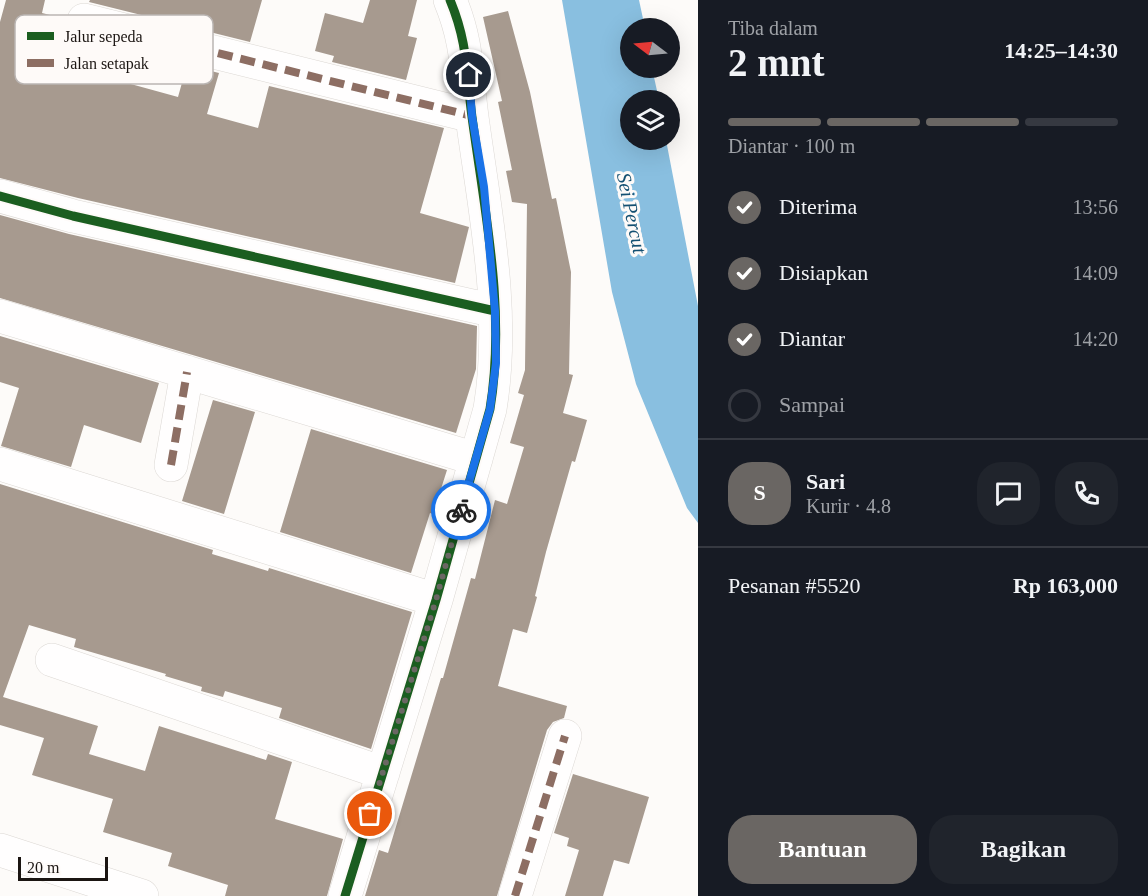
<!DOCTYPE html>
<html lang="id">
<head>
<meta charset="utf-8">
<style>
  :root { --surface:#171b24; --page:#20242c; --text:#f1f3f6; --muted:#9ea1a6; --line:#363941; --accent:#6a6663 }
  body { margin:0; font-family:"Times New Roman",serif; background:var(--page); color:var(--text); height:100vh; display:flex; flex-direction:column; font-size:22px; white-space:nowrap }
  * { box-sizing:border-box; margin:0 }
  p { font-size:20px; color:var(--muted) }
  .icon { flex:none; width:33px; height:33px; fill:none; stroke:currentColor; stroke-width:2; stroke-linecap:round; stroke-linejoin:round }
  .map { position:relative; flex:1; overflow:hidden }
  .panel { display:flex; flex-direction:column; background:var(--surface); width:450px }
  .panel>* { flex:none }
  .needle { width:39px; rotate:286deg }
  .tools { position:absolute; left:620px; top:18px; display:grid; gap:12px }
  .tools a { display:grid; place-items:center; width:60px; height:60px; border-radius:50%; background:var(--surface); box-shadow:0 6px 24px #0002; font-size:30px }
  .scale { position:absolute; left:18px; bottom:15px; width:90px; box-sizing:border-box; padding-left:6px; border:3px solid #1b1512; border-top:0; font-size:16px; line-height:21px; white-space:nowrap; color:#1b1512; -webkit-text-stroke:4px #fefaf8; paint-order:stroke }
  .pin { position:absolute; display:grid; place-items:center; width:51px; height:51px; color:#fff; margin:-26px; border:3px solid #fff; border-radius:50%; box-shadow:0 2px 6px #0007 }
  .courier { position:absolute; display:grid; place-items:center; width:60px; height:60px; margin:-30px; border:4px solid #1a73e8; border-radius:50%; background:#fff; color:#222; box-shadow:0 2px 8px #0007 }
  .summary em { font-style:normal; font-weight:700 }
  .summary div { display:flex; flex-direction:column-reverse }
  .summary { display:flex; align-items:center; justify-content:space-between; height:102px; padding:0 30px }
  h1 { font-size:39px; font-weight:700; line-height:45px }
  .bar { display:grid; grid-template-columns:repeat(4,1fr); gap:9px 6px; align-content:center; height:72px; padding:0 30px }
  .bar i { height:8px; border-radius:4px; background:var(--line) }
  .bar .on { background:var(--accent) }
  .bar p { grid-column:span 4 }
  .line { display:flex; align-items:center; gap:15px; padding:0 30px; border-top:2px solid var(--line) }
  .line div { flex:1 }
  .round { display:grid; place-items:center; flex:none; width:63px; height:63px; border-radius:24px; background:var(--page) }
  ol { padding:0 30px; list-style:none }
  li { display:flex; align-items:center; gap:18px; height:66px }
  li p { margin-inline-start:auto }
  li .icon { padding:6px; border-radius:50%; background:var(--accent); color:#fff; stroke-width:4 }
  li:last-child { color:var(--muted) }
  li i { width:33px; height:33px; border:3px solid var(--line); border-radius:50% }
  .button { display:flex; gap:12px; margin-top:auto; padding:12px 30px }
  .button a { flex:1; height:69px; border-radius:24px; background:var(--accent); color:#fff; font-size:24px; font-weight:700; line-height:69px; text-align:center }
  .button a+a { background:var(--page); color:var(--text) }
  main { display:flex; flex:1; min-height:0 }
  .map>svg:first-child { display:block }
</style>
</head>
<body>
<main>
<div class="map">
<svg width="698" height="896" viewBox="0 0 698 896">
  <rect width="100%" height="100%" fill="#fdfbf9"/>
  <path fill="#89bfe0" d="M 562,0 L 639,0 L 645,28 L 630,28 L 630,68 L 652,68 L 659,100 L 630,100 L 630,140 L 666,140 L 698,306 L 698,523 L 687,508 L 636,384 L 612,292 Z"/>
  <path fill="#a79a8f" d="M 6,0 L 45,0 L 42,13 L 66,19 L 66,26 L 71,33 L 77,37 L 69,67 L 178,97 L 187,65 L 219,73 L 207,114 L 258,128 L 269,86 L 444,128 L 420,213 L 469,227 L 455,283 L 78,198 L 0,178 L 0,22 Z
    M 90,0 L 262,0 L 250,42 L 89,2 Z
    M 370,0 L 417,0 L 408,36 L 417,38 L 406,80 L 332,62 L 334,56 L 315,51 L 325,13 L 363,23 Z
    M 508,11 L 530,92 L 552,199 L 556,198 L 571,272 L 569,374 L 573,375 L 563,413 L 587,420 L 575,462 L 572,461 L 546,552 L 535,596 L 537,597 L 527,633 L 513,629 L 498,686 L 567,706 L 564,718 L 553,722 L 547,730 L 497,896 L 365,896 L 379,850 L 388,853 L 441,678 L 443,678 L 471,578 L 475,579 L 495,500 L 507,504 L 524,447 L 510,443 L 524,395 L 518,393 L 525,370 L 527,204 L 512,202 L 506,171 L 512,170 L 498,102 L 502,101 L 483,17 Z
    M 0,215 L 69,234 L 477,326 L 476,369 L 456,433 L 0,298 Z
    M 0,336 L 159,383 L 141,443 L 84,425 L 71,467 L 1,446 L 19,388 L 0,382 Z
    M 213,400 L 255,412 L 224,514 L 182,501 Z
    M 311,429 L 447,470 L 433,514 L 430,513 L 411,573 L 280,532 Z
    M 0,484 L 213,550 L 212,554 L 268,571 L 269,568 L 412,612 L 371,749 L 279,718 L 282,708 L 225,691 L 223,697 L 201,691 L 202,687 L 165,676 L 166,674 L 74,647 L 76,639 L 29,625 L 3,697 L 98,726 L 89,754 L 145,771 L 159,726 L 266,760 L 268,754 L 292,762 L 275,819 L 343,839 L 327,896 L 225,896 L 228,885 L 168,866 L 172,853 L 103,832 L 113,799 L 32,775 L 44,738 L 0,725 Z
    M 573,774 L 649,797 L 629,864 L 614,860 L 603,896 L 565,896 L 579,850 L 567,846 L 569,838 L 554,833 Z"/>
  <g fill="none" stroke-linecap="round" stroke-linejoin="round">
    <defs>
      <path id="minor" d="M 84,20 L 472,116
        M 0,196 L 73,216 L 495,311
        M 0,316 L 476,459
        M 0,464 L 436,600
        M 171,465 L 187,372
        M 52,660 L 383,773
        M 0,850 L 142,896
        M 345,896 L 436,600 L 490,409 C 506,312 485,213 472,117 C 466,72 468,43 450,0
        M 515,896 L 565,736"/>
    </defs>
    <use href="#minor" stroke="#dcd8d4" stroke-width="34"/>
    <use href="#minor" stroke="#fffefe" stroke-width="33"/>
    <path stroke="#8d6e63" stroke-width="8" stroke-dasharray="15 8" stroke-linecap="butt" d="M 84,20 L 472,116
      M 171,465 L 187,372
      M 515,896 L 565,736"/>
    <defs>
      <path id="cycleway" d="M 0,196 L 73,216 L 495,311
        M 345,896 L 436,600 L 490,409 C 506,312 485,213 472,117 C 466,72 468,43 450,0"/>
    </defs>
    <use href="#cycleway" stroke="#fefaf8" stroke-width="13"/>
    <use href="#cycleway" stroke="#1b5e20" stroke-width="9"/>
  </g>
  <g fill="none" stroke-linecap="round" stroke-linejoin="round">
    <path stroke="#6a6663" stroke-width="6" stroke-dasharray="0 10.8" d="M 370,814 L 436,600 L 461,510"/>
    <path stroke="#1a73e8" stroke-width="8" d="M 461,510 L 490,409 L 496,363 L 495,311 L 484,187 L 472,116 L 469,75"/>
  </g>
  <g text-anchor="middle" stroke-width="6" stroke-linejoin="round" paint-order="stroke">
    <g font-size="20" font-style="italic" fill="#145072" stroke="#fefaf8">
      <text transform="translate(632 213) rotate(78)" y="7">Sei Percut</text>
    </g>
  </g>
  <rect x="15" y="15" width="198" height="69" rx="9" fill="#fefaf8" stroke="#bab5b3" stroke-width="1.5"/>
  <rect x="27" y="32" width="27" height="8" fill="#1b5e20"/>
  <rect x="27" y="59" width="27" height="8" fill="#8d6e63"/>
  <g font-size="16" fill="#1b1512">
    <text x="64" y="42">Jalur sepeda</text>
    <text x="64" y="69">Jalan setapak</text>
  </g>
</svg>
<div class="tools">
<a><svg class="needle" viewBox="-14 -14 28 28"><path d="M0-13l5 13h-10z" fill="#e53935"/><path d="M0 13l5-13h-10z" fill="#9ea1a6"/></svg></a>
<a><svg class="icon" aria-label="layers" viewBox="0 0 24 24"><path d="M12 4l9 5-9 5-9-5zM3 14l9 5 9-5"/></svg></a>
</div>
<div class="scale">20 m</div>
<div class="pin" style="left:370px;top:814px;background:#ea580c"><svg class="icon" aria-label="bag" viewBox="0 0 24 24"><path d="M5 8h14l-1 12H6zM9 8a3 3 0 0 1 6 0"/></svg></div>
<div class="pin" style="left:469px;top:75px;background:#1f2937"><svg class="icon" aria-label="home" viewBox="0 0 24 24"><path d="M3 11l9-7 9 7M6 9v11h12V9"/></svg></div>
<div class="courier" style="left:461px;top:510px"><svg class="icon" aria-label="bike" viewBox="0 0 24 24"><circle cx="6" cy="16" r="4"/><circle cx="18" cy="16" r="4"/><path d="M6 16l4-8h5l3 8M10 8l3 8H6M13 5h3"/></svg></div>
</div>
<section class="panel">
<div class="summary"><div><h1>2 mnt</h1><p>Tiba dalam</p></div><em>14:25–14:30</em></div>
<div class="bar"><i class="on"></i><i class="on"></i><i class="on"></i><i></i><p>Diantar · 100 m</p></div>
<ol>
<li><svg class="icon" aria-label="check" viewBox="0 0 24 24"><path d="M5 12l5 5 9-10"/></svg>Diterima<p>13:56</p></li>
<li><svg class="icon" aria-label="check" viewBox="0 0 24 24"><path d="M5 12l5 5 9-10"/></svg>Disiapkan<p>14:09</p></li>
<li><svg class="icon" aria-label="check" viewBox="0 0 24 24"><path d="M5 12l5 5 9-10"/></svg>Diantar<p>14:20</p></li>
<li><i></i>Sampai</li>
</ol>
<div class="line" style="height:108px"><b class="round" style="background:var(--accent);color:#fff">S</b><div><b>Sari</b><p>Kurir · 4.8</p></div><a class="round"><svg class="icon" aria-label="chat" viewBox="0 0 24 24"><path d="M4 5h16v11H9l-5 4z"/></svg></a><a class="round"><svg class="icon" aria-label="phone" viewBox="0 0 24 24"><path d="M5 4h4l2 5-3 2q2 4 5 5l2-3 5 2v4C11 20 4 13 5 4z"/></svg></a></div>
<div class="line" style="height:78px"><div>Pesanan #5520</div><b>Rp 163,000</b></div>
<div class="button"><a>Bantuan</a><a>Bagikan</a></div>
</section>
</main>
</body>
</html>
